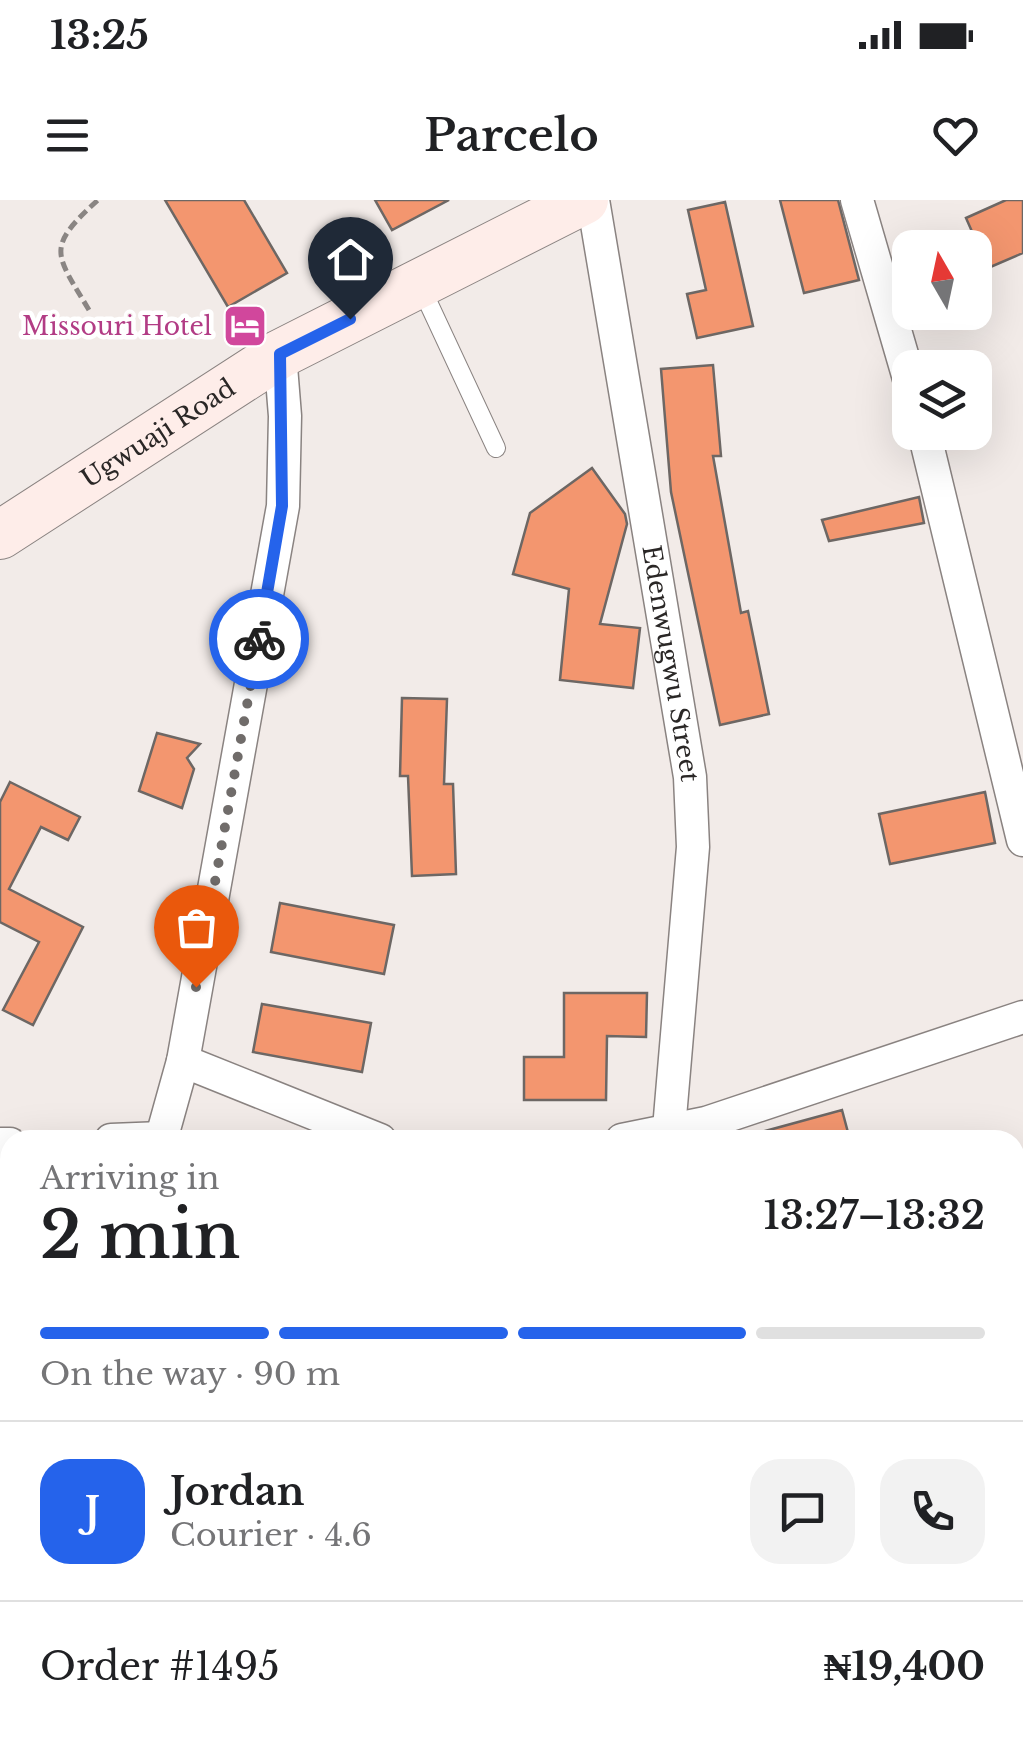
<!DOCTYPE html>
<html lang="en">
<head>
<meta charset="utf-8">
<style>
  :root { --surface:#fff; --page:#f2f2f2; --text:#202124; --muted:#757577; --line:#e0e0e0; --accent:#2563eb }
  body { margin:0; font-family:"Libre Baskerville",serif; background:var(--page); color:var(--text); height:100vh; display:flex; flex-direction:column; font-size:38px; white-space:nowrap }
  * { box-sizing:border-box; margin:0 }
  p { font-size:32px; color:var(--muted) }
  .icon { flex:none; width:55px; height:55px; fill:none; stroke:currentColor; stroke-width:2; stroke-linecap:round; stroke-linejoin:round }
  .map { position:relative; flex:1; overflow:hidden }
  .sheet { position:absolute; left:0px; top:930px; width:1025px; height:622px; display:flex; flex-direction:column; background:var(--surface); border-radius:30px 30px 0 0; box-shadow:0 10px 40px #0002 }
  .sheet>* { flex:none }
  .needle { width:65px; rotate:351deg }
  .tools { position:absolute; left:892px; top:30px; display:grid; gap:20px }
  .tools a { display:grid; place-items:center; width:100px; height:100px; border-radius:20px; background:var(--surface); box-shadow:0 10px 40px #0002; font-size:50px }
  .pin { position:absolute; display:grid; place-items:center; width:85px; height:85px; color:#fff; margin:-102px -42px; border-radius:50% 50% 50% 0; rotate:-45deg; box-shadow:0 0 10px #0007 }
  .pin .icon { rotate:45deg }
  .courier { position:absolute; display:grid; place-items:center; width:100px; height:100px; margin:-50px; border:8px solid #2563eb; border-radius:50%; background:#fff; color:#222; box-shadow:0 2px 12px #0007 }
  .summary em { font-style:normal; font-weight:600 }
  .summary div { display:flex; flex-direction:column-reverse }
  .summary { display:flex; align-items:center; justify-content:space-between; height:170px; padding:0 40px }
  h1 { font-size:65px; font-weight:600; line-height:75px }
  .bar { display:grid; grid-template-columns:repeat(4,1fr); gap:15px 10px; align-content:center; height:120px; padding:0 40px }
  .bar i { height:12px; border-radius:8px; background:var(--line) }
  .bar .current { background:var(--accent) }
  .bar p { grid-column:span 4 }
  .line { display:flex; align-items:center; gap:25px; padding:0 40px; border-top:2px solid var(--line) }
  .line div { flex:1 }
  .round { display:grid; place-items:center; flex:none; width:105px; height:105px; border-radius:30px; background:var(--page) }
  .status { display:flex; justify-content:space-between; align-items:center; height:70px; padding:0 50px; background:var(--surface); direction:ltr }
  .status svg { height:28px; fill:currentColor }
  header { display:flex; justify-content:space-between; align-items:center; height:130px; padding:0 40px; background:var(--surface); font-size:45px; font-weight:600 }
  .map>svg:first-child { display:block }
</style>
</head>
<body>
<div class="status"><b>13:25</b><svg viewBox="0 0 49 12"><path d="M0 12V9h3v3zM5 12V6h3v6zM10 12V3h3v9zM15 12V0h3v12zM26 1h20v11H26zM47 4h2v5h-2z"/></svg></div>
<header><svg class="icon" aria-label="menu" viewBox="0 0 24 24"><path d="M4 6h16M4 12h16M4 18h16"/></svg>Parcelo<svg class="icon" aria-label="heart" viewBox="0 0 24 24"><path d="M12 20l-8-8c-3-5 5-10 8-4 3-6 11-1 8 4z"/></svg></header>
<div class="map">
<svg width="1023" height="1552" viewBox="0 0 1023 1552">
  <rect width="100%" height="100%" fill="#f2ebe8"/>
  <path fill="#f3966f" stroke="#6d6764" stroke-width="2.5" d="M 165,0 L 244,0 L 287,73 L 228,107 Z
    M 375,0 L 449,0 L 392,30 Z
    M 780,0 L 838,0 L 859,80 L 804,93 Z
    M 1006,0 L 1023,0 L 1023,53 L 988,68 L 966,18 Z
    M 725,2 L 753,126 L 697,138 L 687,94 L 706,90 L 688,10 Z
    M 713,165 L 721,256 L 713,256 L 741,413 L 748,411 L 769,514 L 720,525 L 671,292 L 661,169 Z
    M 592,268 L 625,314 L 627,324 L 600,424 L 640,428 L 633,488 L 560,480 L 569,389 L 513,374 L 530,313 Z
    M 919,297 L 924,323 L 829,341 L 822,320 Z
    M 402,498 L 447,499 L 444,584 L 453,584 L 456,674 L 412,676 L 408,576 L 400,576 Z
    M 157,533 L 200,544 L 187,558 L 194,569 L 182,608 L 139,591 Z
    M 10,582 L 80,617 L 68,640 L 41,627 L 9,689 L 83,727 L 33,825 L 3,810 L 39,742 L 0,722 L 0,602 Z
    M 985,592 L 995,643 L 890,664 L 879,614 Z
    M 280,703 L 394,725 L 384,774 L 271,752 Z
    M 564,793 L 647,793 L 646,837 L 607,836 L 606,900 L 524,900 L 524,857 L 564,857 Z
    M 262,804 L 371,823 L 362,872 L 253,852 Z
    M 842,910 L 850,940 L 759,940 L 758,933 Z"/>
  <g fill="none" stroke-linecap="round" stroke-linejoin="round">
    <defs>
      <path id="lane" d="M 420,85 L 496,248"/>
      <g id="street">
        <path id="s1" d="M 593,0 L 690,577 L 693,647 L 669,929"/>
        <path d="M 857,0 L 910,182"/>
        <path d="M 924,232 L 1023,640"/>
        <path d="M 183,861 L 380,940"/>
        <path d="M 111,940 L 162,938"/>
        <path d="M 161,940 L 183,861 L 283,306 L 285,216 L 280,154"/>
        <path d="M 622,940 L 706,923 L 1023,817"/>
        <path d="M 0,944 L 10,944"/>
        <path d="M 0,1310 L 10,1309"/>
        <path d="M 489,1542 L 490,1552"/>
        <path d="M 704,1542 L 705,1552"/>
        <path d="M 141,1552 L 141,1542"/>
      </g>
      <g id="secondary">
        <path id="s2" d="M 0,335 L 280,154 L 584,0"/>
      </g>
    </defs>
    <use href="#lane" stroke="#8a8381" stroke-width="20"/>
    <use href="#street" stroke="#8a8381" stroke-width="35"/>
    <use href="#secondary" stroke="#8a8381" stroke-width="50"/>
    <path stroke="#8a8583" stroke-width="5" stroke-dasharray="10 5" stroke-linecap="butt" d="M 89,110 C 55,53 45,48 98,0"/>
    <use href="#lane" stroke="#fff" stroke-width="18"/>
    <use href="#street" stroke="#fff" stroke-width="32"/>
    <use href="#secondary" stroke="#feede9" stroke-width="48"/>
  </g>
  <g fill="none" stroke-linecap="round" stroke-linejoin="round">
    <path stroke="#706c6a" stroke-width="10" stroke-dasharray="0 18" d="M 196,787 L 259,439"/>
    <path stroke="#2563eb" stroke-width="12" d="M 259,439 L 282,306 L 280,154 L 350,119"/>
  </g>
  <defs>
    <symbol id="hotel-square" viewBox="-11 -11 22 22"><rect x="-9" y="-9" width="18" height="18" rx="4" fill="#d1479c" stroke="#fff"/><path d="M-6-4.5h1.5V1H6V5H4.5V3h-9V5H-6ZM-4 0a1.8 1.8 0 1 1 3.6 0ZM.5 0V-2.5h3Q6-2.5 6 0Z" fill="#fff"/></symbol>
  </defs>
  <g fill-rule="evenodd">
    <use href="#hotel-square" x="220" y="101" width="50" height="50"/>
  </g>
  <g text-anchor="middle" stroke-width="9" stroke-linejoin="round" paint-order="stroke">
    <g font-size="25" fill="#b23c85" stroke="#fff" text-anchor="end">
      <text x="212" y="135">Missouri Hotel</text>
    </g>
    <g font-size="25" fill="#2a2726" stroke="#fff">
      <text dy="9" stroke="none"><textPath href="#s2" startOffset="188">Ugwuaji Road</textPath></text>
      <text dy="9" stroke="none"><textPath href="#s1" startOffset="470">Edenwugwu Street</textPath></text>
    </g>
  </g>
</svg>
<div class="tools">
<a><svg class="needle" viewBox="-14 -14 28 28"><path d="M0-13l5 13h-10z" fill="#e53935"/><path d="M0 13l5-13h-10z" fill="#757577"/></svg></a>
<a><svg class="icon" aria-label="layers" viewBox="0 0 24 24"><path d="M12 4l9 5-9 5-9-5zM3 14l9 5 9-5"/></svg></a>
</div>
<div class="pin" style="left:196px;top:787px;background:#ea580c"><svg class="icon" aria-label="bag" viewBox="0 0 24 24"><path d="M5 8h14l-1 12H6zM9 8a3 3 0 0 1 6 0"/></svg></div>
<div class="pin" style="left:350px;top:119px;background:#1f2937"><svg class="icon" aria-label="home" viewBox="0 0 24 24"><path d="M3 11l9-7 9 7M6 9v11h12V9"/></svg></div>
<div class="courier" style="left:259px;top:439px"><svg class="icon" aria-label="bike" viewBox="0 0 24 24"><circle cx="6" cy="16" r="4"/><circle cx="18" cy="16" r="4"/><path d="M6 16l4-8h5l3 8M10 8l3 8H6M13 5h3"/></svg></div>
<section class="sheet">
<div class="summary"><div><h1>2 min</h1><p>Arriving in</p></div><em>13:27–13:32</em></div>
<div class="bar"><i class="current"></i><i class="current"></i><i class="current"></i><i></i><p>On the way · 90 m</p></div>
<div class="line" style="height:180px"><b class="round" style="background:var(--accent);color:#fff">J</b><div><b>Jordan</b><p>Courier · 4.6</p></div><a class="round"><svg class="icon" aria-label="chat" viewBox="0 0 24 24"><path d="M4 5h16v11H9l-5 4z"/></svg></a><a class="round"><svg class="icon" aria-label="phone" viewBox="0 0 24 24"><path d="M5 4h4l2 5-3 2q2 4 5 5l2-3 5 2v4C11 20 4 13 5 4z"/></svg></a></div>
<div class="line" style="height:130px"><div>Order #1495</div><b>₦19,400</b></div>
</section>
</div>
</body>
</html>
